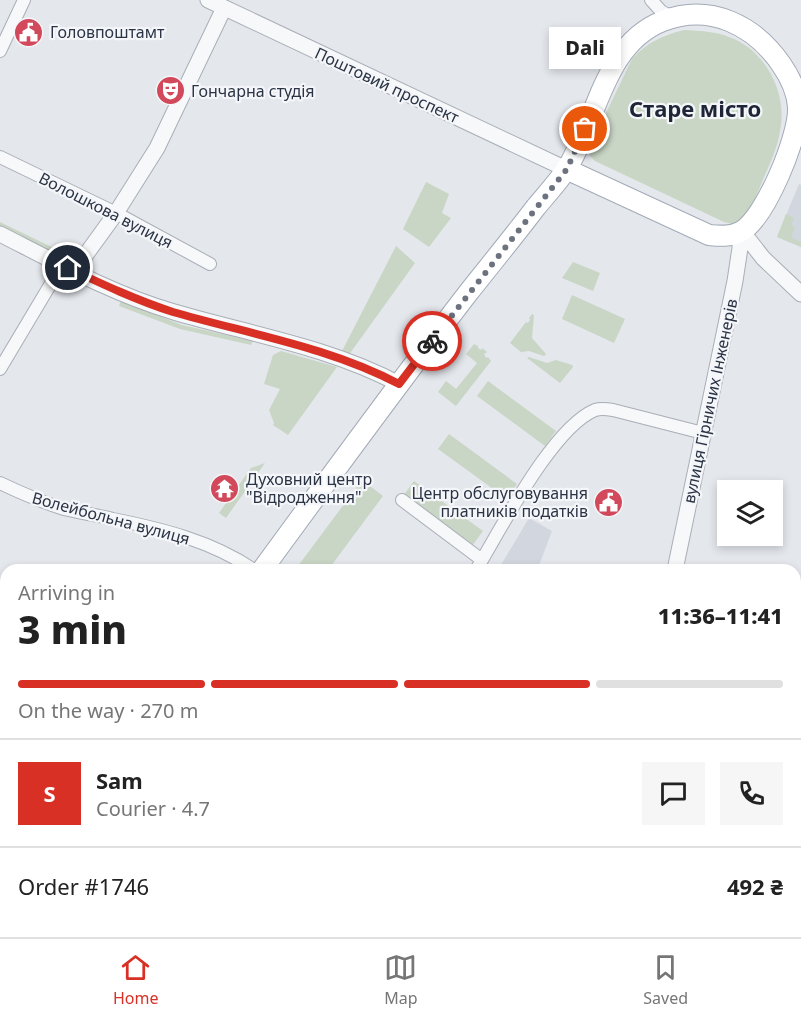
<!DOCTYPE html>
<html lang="en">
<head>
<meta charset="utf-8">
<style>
  :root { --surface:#fff; --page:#f6f6f6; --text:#222; --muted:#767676; --line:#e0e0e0; --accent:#d93025 }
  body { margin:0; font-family:"Noto Sans",sans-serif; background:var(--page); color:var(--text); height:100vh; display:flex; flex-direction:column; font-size:22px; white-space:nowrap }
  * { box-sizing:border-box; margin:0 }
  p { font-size:20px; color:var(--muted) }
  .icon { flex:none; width:33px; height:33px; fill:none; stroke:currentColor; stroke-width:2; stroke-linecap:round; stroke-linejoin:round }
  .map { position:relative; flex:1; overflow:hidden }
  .drawer { position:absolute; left:0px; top:564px; width:801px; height:374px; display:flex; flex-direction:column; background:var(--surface); border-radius:18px 18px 0 0; box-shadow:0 3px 9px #0003 }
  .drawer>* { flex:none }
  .fabs { position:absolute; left:717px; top:480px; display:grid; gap:12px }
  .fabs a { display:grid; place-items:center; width:66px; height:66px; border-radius:0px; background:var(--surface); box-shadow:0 3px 9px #0003; font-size:30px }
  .pin { position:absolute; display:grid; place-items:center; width:51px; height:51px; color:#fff; margin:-26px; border:3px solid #fff; border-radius:50%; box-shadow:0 2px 6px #0007 }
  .courier { position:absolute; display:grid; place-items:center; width:60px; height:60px; margin:-30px; border:4px solid #d93025; border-radius:50%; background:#fff; color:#222; box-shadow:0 2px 8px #0007 }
  .bubble { position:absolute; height:42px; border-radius:0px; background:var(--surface); box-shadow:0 3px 9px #0003; font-size:20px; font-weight:800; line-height:42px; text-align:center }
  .head em { font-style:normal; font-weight:800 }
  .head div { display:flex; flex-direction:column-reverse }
  .head { display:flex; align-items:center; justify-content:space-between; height:102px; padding:0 18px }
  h1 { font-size:39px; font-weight:800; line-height:45px }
  .bar { display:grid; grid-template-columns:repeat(4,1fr); gap:9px 6px; align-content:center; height:72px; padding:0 18px }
  .bar i { height:8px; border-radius:4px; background:var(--line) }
  .bar .selected { background:var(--accent) }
  .bar p { grid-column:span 4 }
  .line { display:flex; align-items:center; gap:15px; padding:0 18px; border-top:2px solid var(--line) }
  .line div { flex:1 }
  .round { display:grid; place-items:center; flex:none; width:63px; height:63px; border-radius:0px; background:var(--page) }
  .tab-bar { display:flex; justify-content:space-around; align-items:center; height:84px; border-top:2px solid var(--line); background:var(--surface); font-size:16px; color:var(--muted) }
  .tab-bar a { display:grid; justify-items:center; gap:3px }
  .tab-bar .selected { color:var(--accent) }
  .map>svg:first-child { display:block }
</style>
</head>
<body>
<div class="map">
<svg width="801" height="937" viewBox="0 0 801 937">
  <rect width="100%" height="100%" fill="#e4e7ec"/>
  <path fill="#d2d6de" d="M 799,184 L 801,185 L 801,247 L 777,237 Z
    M 529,518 L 552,531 L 538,568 L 540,570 L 498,570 Z
    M 6,660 L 6,781 L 0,778 L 0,672 Z
    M 409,932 L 510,932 L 507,937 L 410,937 L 412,933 Z
    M 525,932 L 785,932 L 784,937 L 522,937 Z"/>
  <path fill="#c9d6c5" d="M 684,30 C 699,31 715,31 729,37 C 766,50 788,94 780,131 C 778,146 771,161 765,175 C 760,186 751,213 742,220 C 736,224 731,224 724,222 L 595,161 L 589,155 L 590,146 L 632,59 C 646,43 663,35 684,30 Z
    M 426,182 L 449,194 L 442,213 L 451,218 L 429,247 L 403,229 Z
    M 786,214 L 794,218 L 791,225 L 795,227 L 791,237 L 801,242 L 801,247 L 777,237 Z
    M 0,222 L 70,256 L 66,262 L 0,230 Z
    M 396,246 L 415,263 L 348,356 L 341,353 Z
    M 573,262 L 600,273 L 593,291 L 562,278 Z
    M 572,295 L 625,319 L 614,343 L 562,319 Z
    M 121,301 L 182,325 L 253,341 L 251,345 L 180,329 L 119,306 Z
    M 532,314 L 534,315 L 532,338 L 546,354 L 544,356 L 529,351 L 521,352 L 510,343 L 526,322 L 528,323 L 530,320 L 529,318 Z
    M 474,344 L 478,346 L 478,348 L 481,350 L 482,348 L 487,352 L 484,354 L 486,358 L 488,357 L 491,361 L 456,406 L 438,392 L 446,381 L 456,389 L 477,363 L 466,354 Z
    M 281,351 L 337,367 L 288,435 L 273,425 L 274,423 L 269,410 L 280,389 L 264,384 L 273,355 Z
    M 529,357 L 547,363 L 556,360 L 572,365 L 573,367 L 560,383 L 527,358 Z
    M 488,381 L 556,431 L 545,446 L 477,396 Z
    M 449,434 L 517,484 L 507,499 L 438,449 Z
    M 265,463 L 226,518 L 219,513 L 251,468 Z
    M 362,480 L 383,496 L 328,570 L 295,570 Z
    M 414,481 L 483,531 L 472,546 L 403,496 Z
    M 63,932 L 295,932 L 297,937 L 60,937 Z
    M 603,932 L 665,932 L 676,937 L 600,937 Z"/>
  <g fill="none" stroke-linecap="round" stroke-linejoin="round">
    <defs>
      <path id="minor" d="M 651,0 L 661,11 L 673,18
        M 0,51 L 24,0
        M 0,157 L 116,213 L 210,264
        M 0,369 L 62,265
        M 0,483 C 21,493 42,502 64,509 C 80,513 97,515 113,519 C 162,529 212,541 254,570
        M 402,500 L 482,560
        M 476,570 C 501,529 552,428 595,410 C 601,408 607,409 613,410 L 703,433"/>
      <path id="tertiary" d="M 208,0 L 566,169
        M 742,231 L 763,258 L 801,294
        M 0,234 C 57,263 113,294 174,312 C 249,334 330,347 399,384
        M 74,271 L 116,213 L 157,148 L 224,8
        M 675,570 L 735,281 L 740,248 L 740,232
        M 0,922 L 6,925
        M 514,937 L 517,932"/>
      <path id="primary" d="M 262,570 C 330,477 398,384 468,293 C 491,264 514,236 536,207 C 546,195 557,183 566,170 C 597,122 603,44 663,21 C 710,3 754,25 781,64 C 790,77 797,91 798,107 C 800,134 765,220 740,232 C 730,237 719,236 709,235 L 566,169
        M 32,937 L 35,932"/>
    </defs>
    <use href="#minor" stroke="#a9aeb7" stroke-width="14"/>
    <use href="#tertiary" stroke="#a9aeb7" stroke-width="17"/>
    <use href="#primary" stroke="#a3abb8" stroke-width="22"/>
    <use href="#minor" stroke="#f7f8fa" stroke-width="12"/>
    <use href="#tertiary" stroke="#f7f8fa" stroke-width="15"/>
    <use href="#primary" stroke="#fff" stroke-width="20"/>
  </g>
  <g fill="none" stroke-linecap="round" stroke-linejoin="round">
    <path stroke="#6c737f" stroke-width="6" stroke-dasharray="0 10.8" d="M 432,341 L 567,169 L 585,129"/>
    <path stroke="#d93025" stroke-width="8" d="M 68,268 C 102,284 136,300 173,312 C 249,334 329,347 399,384 L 432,341"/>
  </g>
  <defs>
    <symbol id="civic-disc" viewBox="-11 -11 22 22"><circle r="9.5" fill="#d1495b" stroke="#f4f6f9"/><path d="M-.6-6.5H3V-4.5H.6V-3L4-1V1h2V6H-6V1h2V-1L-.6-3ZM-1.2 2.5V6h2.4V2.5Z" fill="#fff"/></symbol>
    <symbol id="theatre-disc" viewBox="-11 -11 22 22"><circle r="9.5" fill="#d1495b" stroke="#f4f6f9"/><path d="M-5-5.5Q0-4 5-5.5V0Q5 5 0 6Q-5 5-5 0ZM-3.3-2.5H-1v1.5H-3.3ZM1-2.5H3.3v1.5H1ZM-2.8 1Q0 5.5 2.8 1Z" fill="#fff"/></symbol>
    <symbol id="temple-disc" viewBox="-11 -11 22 22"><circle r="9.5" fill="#d1495b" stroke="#f4f6f9"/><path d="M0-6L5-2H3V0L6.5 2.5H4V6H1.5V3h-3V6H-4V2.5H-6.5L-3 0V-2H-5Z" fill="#fff"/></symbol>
  </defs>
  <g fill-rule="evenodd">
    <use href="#civic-disc" x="12" y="16" width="33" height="33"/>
    <use href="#theatre-disc" x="154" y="74" width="33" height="33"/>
    <use href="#temple-disc" x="208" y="472" width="33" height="33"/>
    <use href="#civic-disc" x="592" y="486" width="33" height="33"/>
  </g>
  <g text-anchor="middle" stroke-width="4.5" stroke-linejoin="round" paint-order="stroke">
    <g font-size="16" fill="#2b3445" stroke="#f4f6f9" text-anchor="start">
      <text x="50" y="38">Головпоштамт</text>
      <text x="191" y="97">Гончарна студія</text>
      <text x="246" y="485">Духовний центр<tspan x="246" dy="18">"Відродження"</tspan></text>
      <text x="588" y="499" text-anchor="end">Центр обслуговування<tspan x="588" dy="18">платників податків</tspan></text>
    </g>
    <g font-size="16" fill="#2b3445" stroke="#f4f6f9">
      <text transform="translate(387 85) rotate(25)" y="6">Поштовий проспект</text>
      <text transform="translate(106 210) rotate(27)" y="6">Волошкова вулиця</text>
      <text transform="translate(710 401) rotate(-78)" y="6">вулиця Гірничих Інженерів</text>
      <text transform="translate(111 518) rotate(15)" y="6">Волейбольна вулиця</text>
    </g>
    <g font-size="22" font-weight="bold" fill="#1d2536" stroke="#f4f6f9">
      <text x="695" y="117">Старе місто</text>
    </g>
  </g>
</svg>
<div class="fabs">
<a><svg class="icon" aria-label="layers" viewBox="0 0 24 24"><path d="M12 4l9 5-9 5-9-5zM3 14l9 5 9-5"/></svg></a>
</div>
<div class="pin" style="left:585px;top:129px;background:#ea580c"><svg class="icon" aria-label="bag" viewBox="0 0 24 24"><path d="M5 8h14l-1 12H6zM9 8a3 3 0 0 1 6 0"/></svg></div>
<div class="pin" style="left:68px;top:268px;background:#1f2937"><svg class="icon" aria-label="home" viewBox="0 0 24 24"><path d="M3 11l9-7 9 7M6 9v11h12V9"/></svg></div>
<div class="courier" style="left:432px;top:341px"><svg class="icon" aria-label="bike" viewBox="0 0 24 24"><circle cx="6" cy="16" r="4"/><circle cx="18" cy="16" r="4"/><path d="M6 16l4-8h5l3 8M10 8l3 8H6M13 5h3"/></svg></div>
<div class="bubble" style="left:549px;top:27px;width:72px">Dali</div>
<section class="drawer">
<div class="head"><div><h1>3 min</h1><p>Arriving in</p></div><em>11:36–11:41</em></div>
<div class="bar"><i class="selected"></i><i class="selected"></i><i class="selected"></i><i></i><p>On the way · 270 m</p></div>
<div class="line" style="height:108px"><b class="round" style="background:var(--accent);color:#fff">S</b><div><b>Sam</b><p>Courier · 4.7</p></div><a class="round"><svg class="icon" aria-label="chat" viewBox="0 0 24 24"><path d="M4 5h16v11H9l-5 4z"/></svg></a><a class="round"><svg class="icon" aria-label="phone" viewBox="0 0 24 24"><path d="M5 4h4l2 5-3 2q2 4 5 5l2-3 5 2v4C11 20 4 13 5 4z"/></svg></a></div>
<div class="line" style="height:78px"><div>Order #1746</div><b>492 ₴</b></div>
</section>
</div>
<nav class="tab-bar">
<a class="selected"><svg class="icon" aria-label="home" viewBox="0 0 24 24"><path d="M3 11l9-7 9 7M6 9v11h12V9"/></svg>Home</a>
<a><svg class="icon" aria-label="map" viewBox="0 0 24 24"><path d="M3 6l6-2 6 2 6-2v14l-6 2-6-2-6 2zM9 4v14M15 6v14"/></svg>Map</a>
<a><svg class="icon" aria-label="saved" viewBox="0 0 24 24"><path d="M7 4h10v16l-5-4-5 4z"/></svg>Saved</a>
</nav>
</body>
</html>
